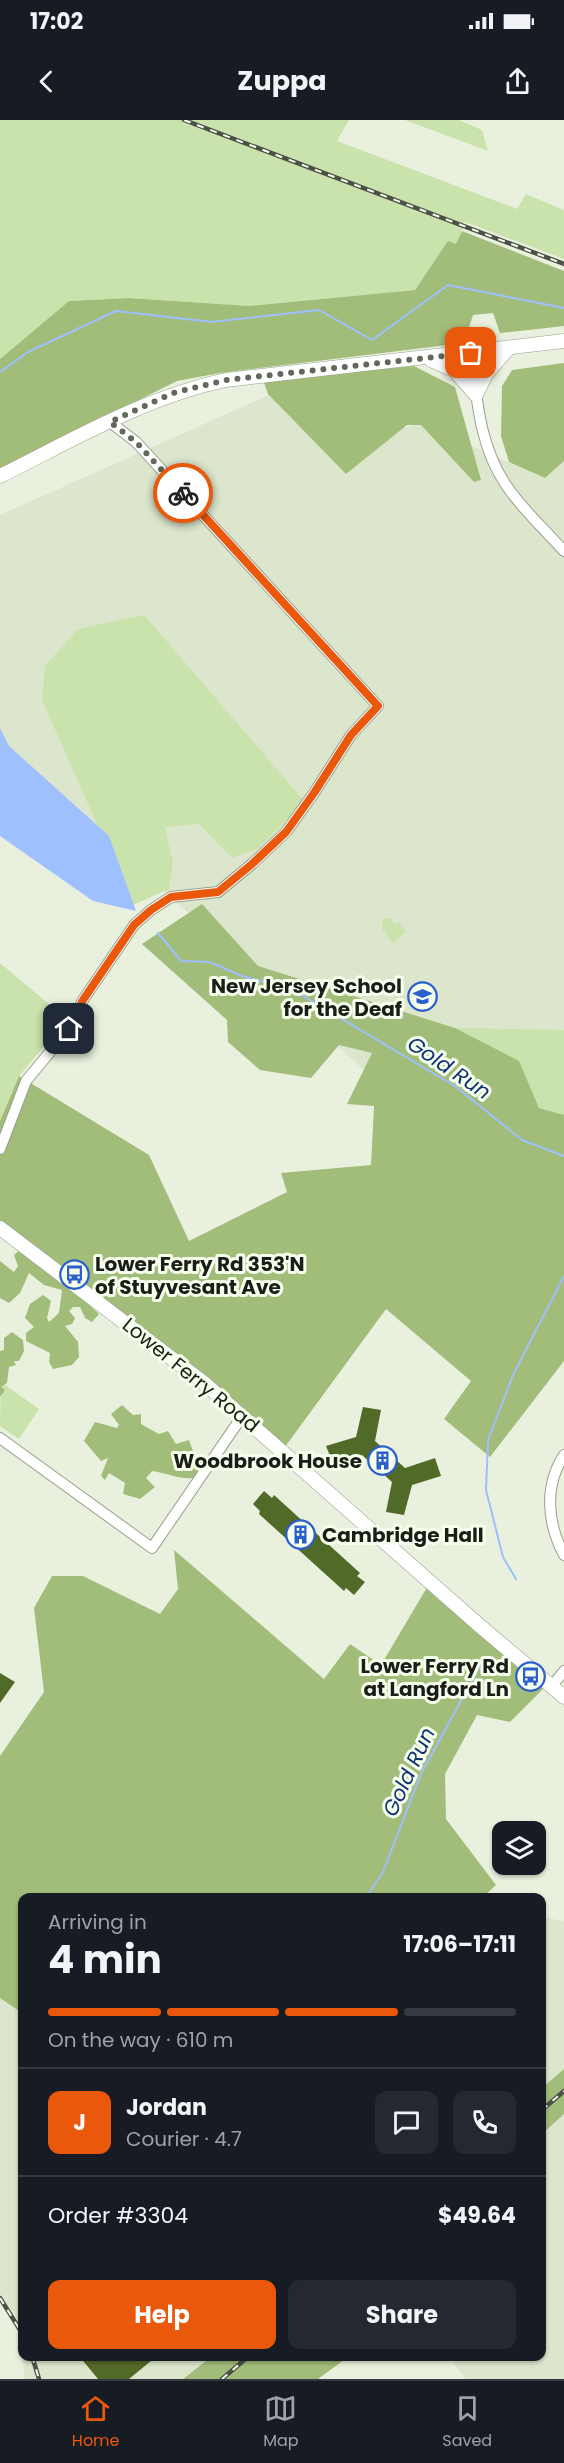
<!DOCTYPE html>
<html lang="en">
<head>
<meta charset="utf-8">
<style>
  :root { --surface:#171b24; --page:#242831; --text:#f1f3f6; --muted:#9ea1a6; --line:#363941; --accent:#ea580c }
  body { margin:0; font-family:Poppins,sans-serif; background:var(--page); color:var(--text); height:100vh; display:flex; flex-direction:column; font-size:22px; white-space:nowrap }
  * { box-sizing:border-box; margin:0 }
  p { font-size:20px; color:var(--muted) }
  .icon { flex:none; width:33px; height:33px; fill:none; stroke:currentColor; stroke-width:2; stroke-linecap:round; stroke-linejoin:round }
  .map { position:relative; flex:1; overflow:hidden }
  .details { position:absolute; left:18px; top:1773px; width:528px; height:468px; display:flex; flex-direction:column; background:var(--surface); border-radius:12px; box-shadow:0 2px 4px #0004 }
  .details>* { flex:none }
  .fabs { position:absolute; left:492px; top:1701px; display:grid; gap:12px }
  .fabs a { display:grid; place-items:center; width:54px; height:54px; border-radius:12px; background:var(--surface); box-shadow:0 2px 4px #0004; font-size:30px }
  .pin { position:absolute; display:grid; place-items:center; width:51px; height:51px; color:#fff; margin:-26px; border-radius:12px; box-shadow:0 3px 9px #0006 }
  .courier { position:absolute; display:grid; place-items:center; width:60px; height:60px; margin:-30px; border:4px solid #ea580c; border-radius:50%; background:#fff; color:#222; box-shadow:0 2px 8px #0007 }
  .headline em { font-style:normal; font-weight:700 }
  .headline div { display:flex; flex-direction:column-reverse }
  .headline { display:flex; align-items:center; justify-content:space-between; height:102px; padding:0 30px }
  h1 { font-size:39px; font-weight:700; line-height:45px }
  .bar { display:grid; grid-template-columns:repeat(4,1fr); gap:9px 6px; align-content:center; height:72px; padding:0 30px }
  .bar i { height:8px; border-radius:4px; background:var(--line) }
  .bar .on { background:var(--accent) }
  .bar p { grid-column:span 4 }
  .line { display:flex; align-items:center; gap:15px; padding:0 30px; border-top:2px solid var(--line) }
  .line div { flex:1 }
  .round { display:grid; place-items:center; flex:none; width:63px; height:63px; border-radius:12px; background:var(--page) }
  .cta { display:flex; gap:12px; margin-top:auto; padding:12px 30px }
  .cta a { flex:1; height:69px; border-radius:12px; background:var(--accent); color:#fff; font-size:24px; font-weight:700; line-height:69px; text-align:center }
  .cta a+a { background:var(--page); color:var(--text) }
  .status { display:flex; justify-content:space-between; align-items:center; height:42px; padding:0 30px; background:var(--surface); direction:ltr }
  .status svg { height:16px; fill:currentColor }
  header { display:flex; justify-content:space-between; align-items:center; height:78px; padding:0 30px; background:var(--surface); font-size:27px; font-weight:700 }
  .tabs { display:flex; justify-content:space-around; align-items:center; height:84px; border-top:2px solid var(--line); background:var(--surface); font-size:16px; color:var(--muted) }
  .tabs a { display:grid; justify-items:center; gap:3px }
  .tabs .on { color:var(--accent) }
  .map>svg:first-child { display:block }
</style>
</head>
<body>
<div class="status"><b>17:02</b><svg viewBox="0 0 49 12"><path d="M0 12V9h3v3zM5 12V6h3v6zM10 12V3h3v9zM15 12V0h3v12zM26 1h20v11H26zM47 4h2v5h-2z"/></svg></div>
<header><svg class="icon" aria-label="back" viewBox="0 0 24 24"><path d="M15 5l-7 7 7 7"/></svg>Zuppa<svg class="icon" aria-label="share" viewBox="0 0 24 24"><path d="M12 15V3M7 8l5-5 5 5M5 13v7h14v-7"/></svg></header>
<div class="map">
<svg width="564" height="2259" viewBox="0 0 564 2259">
  <rect width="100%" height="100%" fill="#e9f1de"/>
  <path fill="#dbe6cd" d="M 269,275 L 399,310 L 419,303 L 545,358 L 564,341 L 564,1129 L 0,624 L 0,395 Z
    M 542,1797 L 564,1801 L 564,1949 L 542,1968 Z
    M 0,1878 L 22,1893 L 22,2236 L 211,2237 L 183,2259 L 25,2259 L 16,2196 L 0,2177 Z
    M 564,1982 L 564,2259 L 466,2259 L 449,2237 L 542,2236 L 542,2001 Z"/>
  <path fill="#cae2ab" d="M 0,0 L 349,0 L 337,21 L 517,89 L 526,74 L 564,90 L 564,139 L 465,102 L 456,125 L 448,122 L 415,170 L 249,186 L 129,178 L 69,181 L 0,239 Z
    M 405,0 L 459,0 L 482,10 L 488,31 Z
    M 144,495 L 305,682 L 259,728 L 232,738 L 199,704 L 165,707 L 173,743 L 169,769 L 133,785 L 42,580 L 45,546 L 78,509 Z
    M 385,798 L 390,798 L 395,804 L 399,802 L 406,811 L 393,823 L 387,816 L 386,812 L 382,810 L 382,802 Z
    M 0,843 L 67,899 L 19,956 L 0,1001 Z
    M 455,908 L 564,910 L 564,995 L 539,988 L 519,941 Z
    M 1,1262 L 39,1289 L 19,1319 L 0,1306 Z"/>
  <path fill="#a2bd7a" d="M 462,111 L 564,151 L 564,206 L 500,213 L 493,193 L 473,195 L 464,223 L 220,253 L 177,261 L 0,349 L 0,239 L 69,181 L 129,178 L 249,186 L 415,170 L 448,121 L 456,124 Z
    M 564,243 L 564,341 L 545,358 L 509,342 L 501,316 L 502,266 L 512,250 Z
    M 414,246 L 455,267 L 481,360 L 474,362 L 421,305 L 407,305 L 346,354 L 268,274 L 263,260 Z
    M 202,784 L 258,846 L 455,908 L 519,941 L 539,988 L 564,995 L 564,1241 L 490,1337 L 444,1299 L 471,1261 L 386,1189 L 282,1331 L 0,1102 L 0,1001 L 19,956 L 149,1035 L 189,1121 L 287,1072 L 281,1053 L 371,1045 L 374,986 L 347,984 L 372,933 L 339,925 L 311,958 L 260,950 L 228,922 L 227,900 L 142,824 Z
    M 24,1126 L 99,1194 L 92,1202 L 85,1198 L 80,1187 L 73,1187 L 69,1191 L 75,1198 L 72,1204 L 65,1206 L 78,1222 L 79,1237 L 72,1245 L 53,1249 L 49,1242 L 50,1233 L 26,1221 L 26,1213 L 34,1207 L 25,1198 L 30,1184 L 43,1175 L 51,1181 L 47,1198 L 49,1202 L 59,1193 L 62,1170 L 44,1165 L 29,1153 L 20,1173 L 9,1183 L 0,1178 L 0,1141 L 14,1152 L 18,1146 L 14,1135 Z
    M 12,1212 L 23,1220 L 24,1231 L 19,1241 L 14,1241 L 16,1245 L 9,1247 L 7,1263 L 1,1267 L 5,1270 L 0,1277 L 0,1231 L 4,1230 L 4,1218 Z
    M 122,1285 L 133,1295 L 141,1294 L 141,1304 L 159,1314 L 168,1311 L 176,1324 L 189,1320 L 193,1331 L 203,1342 L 195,1358 C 180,1360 167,1353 152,1351 L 146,1358 L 155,1367 L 140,1379 L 123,1374 L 125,1363 L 109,1353 L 105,1360 L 101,1356 L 108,1338 L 101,1341 L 84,1321 L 95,1302 L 117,1308 L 119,1305 L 111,1294 Z
    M 174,1430 L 324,1559 L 350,1524 L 381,1545 L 429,1464 L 549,1563 L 510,1602 L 477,1595 L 445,1654 L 446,1699 L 496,1765 L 483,1777 L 22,1778 L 22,1893 L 0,1878 L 0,1636 L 44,1572 L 34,1488 L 52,1456 L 83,1456 L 160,1494 L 178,1469 Z
    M 564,1949 L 564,1994 L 542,2014 L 542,1968 Z
    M 211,2237 L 211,2236 L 348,2237 L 318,2259 L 183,2259 Z"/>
  <path fill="#9fc0ff" d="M 0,608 L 9,626 L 109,716 L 136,791 L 93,781 L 0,716 Z"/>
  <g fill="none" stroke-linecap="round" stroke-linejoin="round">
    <path stroke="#9fc0ff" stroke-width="2" d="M 0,252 L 28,232 L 116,191 L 212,202 L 319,190 L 372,220 L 448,165 L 564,188
      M 158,813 L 181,841 L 210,842 L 242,856 L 293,870 L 455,966 L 522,1020 L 564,1036
      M 516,1459 L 503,1437 L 486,1370 L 488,1320 L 514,1253 L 564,1156
      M 366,1778 L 383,1752 L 421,1654 L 483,1540"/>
  </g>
  <path fill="#526a28" d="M 363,1287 L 381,1290 L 375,1321 L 405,1348 L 435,1338 L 441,1356 L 412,1365 L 404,1395 L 386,1392 L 392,1362 L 362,1335 L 333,1343 L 326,1326 L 356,1317 Z
    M 264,1371 L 272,1378 L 274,1375 L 360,1453 L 357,1456 L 365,1462 L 354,1475 L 346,1468 L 344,1471 L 259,1394 L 260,1391 L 253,1384 Z
    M 0,1553 L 15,1562 L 0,1583 Z
    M 79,2236 L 157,2236 L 129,2259 L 98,2259 Z"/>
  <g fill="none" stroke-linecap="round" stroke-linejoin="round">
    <defs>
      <path id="street" d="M 471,233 C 477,279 479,325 506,365 C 522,389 544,409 564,431
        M 0,1029 L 26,961 L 69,909 L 83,880 L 134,805 L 151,790 L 171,777 L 218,772 L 252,744 L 286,712 L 314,673 L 351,615 L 378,586 L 136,322 L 110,302
        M 0,1318 L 152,1428 L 243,1295
        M 564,1335 C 544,1366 547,1403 564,1435
        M 552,1566 L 564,1551"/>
      <path id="secondary" d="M 431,240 L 454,250 L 476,275 L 486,254 L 508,229
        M 0,356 C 73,320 145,277 226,260 L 564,221
        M 0,1108 L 204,1263 L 480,1506 L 564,1577"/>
    </defs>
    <use href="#street" stroke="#989f8e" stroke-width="12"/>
    <use href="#secondary" stroke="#989f8e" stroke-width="15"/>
    <use href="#street" stroke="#fff" stroke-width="10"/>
    <use href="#secondary" stroke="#fff" stroke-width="14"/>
    <defs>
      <path id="rail" d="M 184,0 L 564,144
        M 542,1990 L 564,1971
        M 0,2178 L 22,2213
        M 32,2236 L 39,2259
        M 222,2259 L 249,2236"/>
    </defs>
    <use href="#rail" stroke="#4c5047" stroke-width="4.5"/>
    <use href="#rail" stroke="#f6feec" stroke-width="2" stroke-dasharray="7" stroke-linecap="butt"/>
  </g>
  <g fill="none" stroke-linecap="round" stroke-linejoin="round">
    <path stroke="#63685d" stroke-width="6" stroke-dasharray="0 10.8" d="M 183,373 L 136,322 L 110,302 L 173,273 L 226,260 L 471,233"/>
    <path stroke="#ea580c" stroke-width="8" d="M 69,909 L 83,880 L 134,805 L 151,790 L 171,777 L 218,772 L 252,744 L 286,712 L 314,673 L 351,615 L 378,586 L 183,373"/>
  </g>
  <defs>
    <symbol id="school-ring" viewBox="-11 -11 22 22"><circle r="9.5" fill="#f6feec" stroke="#2b5fcd" stroke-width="1.5"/><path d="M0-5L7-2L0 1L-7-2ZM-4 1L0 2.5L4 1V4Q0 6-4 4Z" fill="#2b5fcd"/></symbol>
    <symbol id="bus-ring" viewBox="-11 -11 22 22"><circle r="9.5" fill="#f6feec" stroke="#2b5fcd" stroke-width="1.5"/><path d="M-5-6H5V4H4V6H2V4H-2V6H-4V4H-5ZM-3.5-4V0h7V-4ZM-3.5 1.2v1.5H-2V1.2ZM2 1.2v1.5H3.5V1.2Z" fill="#2b5fcd"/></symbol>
    <symbol id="building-ring" viewBox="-11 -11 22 22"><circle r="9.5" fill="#f6feec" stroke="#2b5fcd" stroke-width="1.5"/><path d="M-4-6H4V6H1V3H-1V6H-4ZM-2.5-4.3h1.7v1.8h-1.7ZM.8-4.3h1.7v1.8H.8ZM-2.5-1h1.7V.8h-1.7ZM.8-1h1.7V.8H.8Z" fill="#2b5fcd"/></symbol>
  </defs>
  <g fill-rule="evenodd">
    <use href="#school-ring" x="406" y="860" width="33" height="33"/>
    <use href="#bus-ring" x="58" y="1138" width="33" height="33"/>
    <use href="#building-ring" x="366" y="1324" width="33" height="33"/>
    <use href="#building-ring" x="284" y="1398" width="33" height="33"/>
    <use href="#bus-ring" x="514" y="1540" width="33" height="33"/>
  </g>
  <g text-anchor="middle" stroke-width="6" stroke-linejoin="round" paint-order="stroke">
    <g font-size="20" font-weight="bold" fill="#1b1e17" stroke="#f6feec" text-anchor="end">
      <text x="402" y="873">New Jersey School<tspan x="402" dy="23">for the Deaf</tspan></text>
      <text x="95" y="1151" text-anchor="start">Lower Ferry Rd 353'N<tspan x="95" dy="23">of Stuyvesant Ave</tspan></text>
      <text x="362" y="1348">Woodbrook House</text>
      <text x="322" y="1422" text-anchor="start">Cambridge Hall</text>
      <text x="509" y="1553">Lower Ferry Rd<tspan x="509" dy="23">at Langford Ln</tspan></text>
    </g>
    <g font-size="20" fill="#1b1e17" stroke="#f6feec">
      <text transform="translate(191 1255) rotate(39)" y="7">Lower Ferry Road</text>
    </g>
    <g font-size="21" font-style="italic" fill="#103177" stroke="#f6feec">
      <text transform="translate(449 948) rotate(34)" y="7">Gold Run</text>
      <text transform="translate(409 1652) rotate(-65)" y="7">Gold Run</text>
    </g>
  </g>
</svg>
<div class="fabs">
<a><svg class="icon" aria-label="layers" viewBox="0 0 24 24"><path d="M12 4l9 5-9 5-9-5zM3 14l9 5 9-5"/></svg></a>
</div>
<div class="pin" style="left:471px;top:233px;background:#ea580c"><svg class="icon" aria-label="bag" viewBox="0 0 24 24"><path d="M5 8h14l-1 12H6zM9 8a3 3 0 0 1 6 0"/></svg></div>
<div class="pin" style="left:69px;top:909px;background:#1f2937"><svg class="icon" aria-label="home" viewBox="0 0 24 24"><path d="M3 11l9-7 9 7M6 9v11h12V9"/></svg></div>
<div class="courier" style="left:183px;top:373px"><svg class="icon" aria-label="bike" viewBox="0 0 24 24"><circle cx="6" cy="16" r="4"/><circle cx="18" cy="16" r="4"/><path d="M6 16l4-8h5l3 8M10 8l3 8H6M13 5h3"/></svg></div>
<section class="details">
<div class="headline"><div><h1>4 min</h1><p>Arriving in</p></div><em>17:06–17:11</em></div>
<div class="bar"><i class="on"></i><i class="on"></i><i class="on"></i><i></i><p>On the way · 610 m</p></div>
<div class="line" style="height:108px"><b class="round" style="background:var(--accent);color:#fff">J</b><div><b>Jordan</b><p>Courier · 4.7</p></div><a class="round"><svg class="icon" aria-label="chat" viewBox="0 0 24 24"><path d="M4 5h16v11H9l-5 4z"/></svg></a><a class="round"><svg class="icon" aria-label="phone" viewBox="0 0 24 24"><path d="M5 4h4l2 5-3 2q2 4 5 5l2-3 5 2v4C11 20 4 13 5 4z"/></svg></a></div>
<div class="line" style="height:78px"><div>Order #3304</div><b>$49.64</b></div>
<div class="cta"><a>Help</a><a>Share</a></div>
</section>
</div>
<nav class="tabs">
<a class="on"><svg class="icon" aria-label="home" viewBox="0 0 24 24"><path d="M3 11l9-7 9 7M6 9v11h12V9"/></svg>Home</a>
<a><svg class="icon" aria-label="map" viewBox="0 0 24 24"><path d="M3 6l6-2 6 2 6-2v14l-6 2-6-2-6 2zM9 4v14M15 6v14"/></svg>Map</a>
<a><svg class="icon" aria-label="saved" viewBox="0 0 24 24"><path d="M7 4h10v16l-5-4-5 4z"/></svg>Saved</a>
</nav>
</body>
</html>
